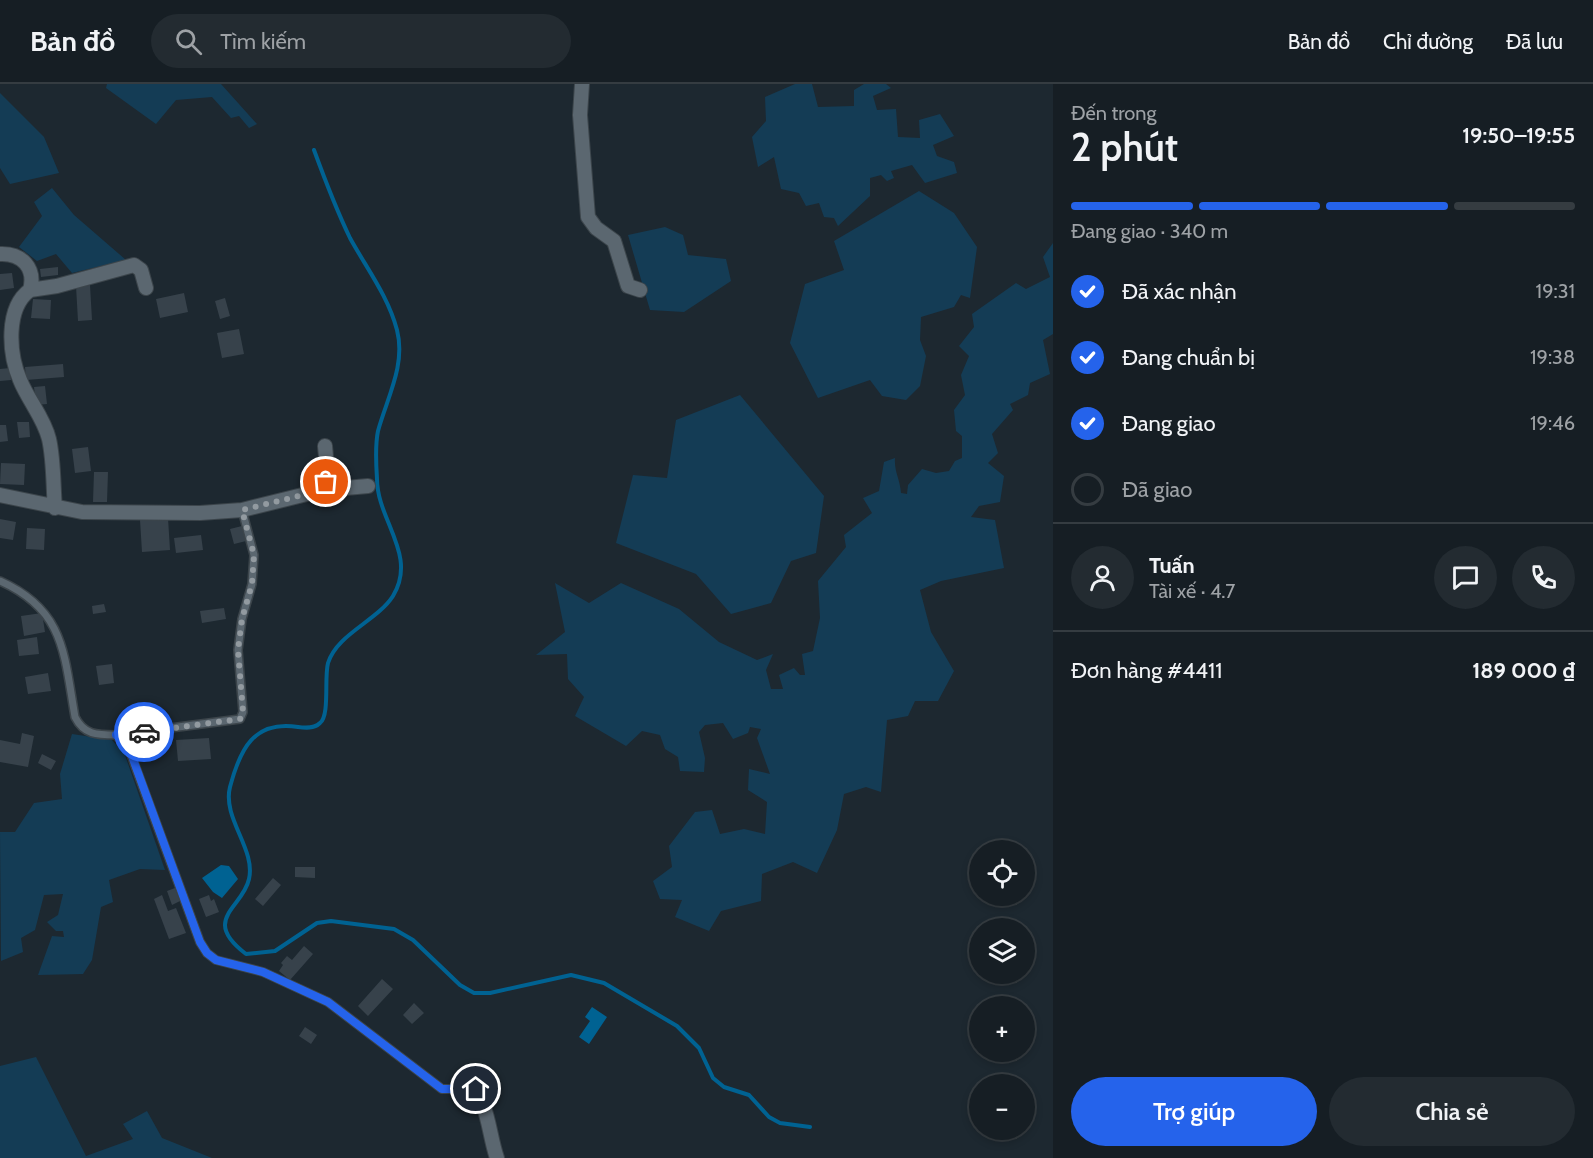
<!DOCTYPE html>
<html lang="vi">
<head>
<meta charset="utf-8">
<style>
  :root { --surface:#161e24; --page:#232b31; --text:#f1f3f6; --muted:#9ea2a6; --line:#353c41; --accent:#2563eb }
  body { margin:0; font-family:Cabin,sans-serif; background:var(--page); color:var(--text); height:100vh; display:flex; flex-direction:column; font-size:22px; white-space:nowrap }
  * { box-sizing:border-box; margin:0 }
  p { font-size:20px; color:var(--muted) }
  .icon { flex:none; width:33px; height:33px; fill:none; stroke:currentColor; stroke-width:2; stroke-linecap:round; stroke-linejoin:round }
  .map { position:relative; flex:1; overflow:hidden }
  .drawer { display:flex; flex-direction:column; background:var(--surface); width:540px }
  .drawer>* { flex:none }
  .tools { position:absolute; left:969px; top:756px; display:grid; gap:12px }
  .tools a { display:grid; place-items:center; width:66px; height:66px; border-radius:50%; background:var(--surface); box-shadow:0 3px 9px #0003,0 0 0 2px var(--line); font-size:30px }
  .pin { position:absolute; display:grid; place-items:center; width:51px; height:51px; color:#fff; margin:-26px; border:3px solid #fff; border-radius:50%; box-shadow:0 2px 6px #0007 }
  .courier { position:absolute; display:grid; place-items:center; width:60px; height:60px; margin:-30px; border:4px solid #2563eb; border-radius:50%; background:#fff; color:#222; box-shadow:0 2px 8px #0007 }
  .summary em { font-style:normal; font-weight:600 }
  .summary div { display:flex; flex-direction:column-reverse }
  .summary { display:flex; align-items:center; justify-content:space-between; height:102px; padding:0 18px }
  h1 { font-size:39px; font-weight:600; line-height:45px }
  .bar { display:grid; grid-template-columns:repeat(4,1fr); gap:9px 6px; align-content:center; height:72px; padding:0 18px }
  .bar i { height:8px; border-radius:4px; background:var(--line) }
  .bar .active { background:var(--accent) }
  .bar p { grid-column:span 4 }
  .line { display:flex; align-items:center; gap:15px; padding:0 18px; border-top:2px solid var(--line) }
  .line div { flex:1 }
  .round { display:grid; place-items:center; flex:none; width:63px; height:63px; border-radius:32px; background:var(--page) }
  ol { padding:0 18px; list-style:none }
  li { display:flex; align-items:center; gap:18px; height:66px }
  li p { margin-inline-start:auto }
  li .icon { padding:6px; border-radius:50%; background:var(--accent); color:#fff; stroke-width:4 }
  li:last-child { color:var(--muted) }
  li i { width:33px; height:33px; border:3px solid var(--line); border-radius:50% }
  .primary-button { display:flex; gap:12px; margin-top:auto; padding:12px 18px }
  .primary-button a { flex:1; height:69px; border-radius:36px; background:var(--accent); color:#fff; font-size:24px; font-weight:600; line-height:69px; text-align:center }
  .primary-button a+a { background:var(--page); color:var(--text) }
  header { display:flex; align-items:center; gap:36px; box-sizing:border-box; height:84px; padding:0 30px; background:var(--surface); border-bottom:2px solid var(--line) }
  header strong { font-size:28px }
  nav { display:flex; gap:33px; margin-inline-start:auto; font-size:21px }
  .search { width:420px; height:54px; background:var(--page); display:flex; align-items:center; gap:15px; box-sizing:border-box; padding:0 21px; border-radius:33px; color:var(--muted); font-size:22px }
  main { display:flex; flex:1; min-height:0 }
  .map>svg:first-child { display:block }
</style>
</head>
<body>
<header>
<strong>Bản đồ</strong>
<div class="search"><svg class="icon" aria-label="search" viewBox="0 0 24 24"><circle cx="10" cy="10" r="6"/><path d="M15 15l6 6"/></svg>Tìm kiếm</div>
<nav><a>Bản đồ</a><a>Chỉ đường</a><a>Đã lưu</a></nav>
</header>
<main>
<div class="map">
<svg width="1053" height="1074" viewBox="0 0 1053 1074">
  <rect width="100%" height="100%" fill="#1d2830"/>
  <path fill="#143c55" d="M 107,0 L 221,0 L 257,40 L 249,44 L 239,32 L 231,34 L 212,13 L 176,16 L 156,40 L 106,4 Z
    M 795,0 L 812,0 L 818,23 L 854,22 L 854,6 L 864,0 L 886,0 L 891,4 L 873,12 L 877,26 L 896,25 L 898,53 L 920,54 L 919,36 L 940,30 L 954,52 L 933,61 L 937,72 L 954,78 L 957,89 L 925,99 L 912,81 L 891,87 L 894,94 L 887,97 L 881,91 L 870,94 L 870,112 L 838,142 L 834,134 L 824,133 L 819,119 L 806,122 L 799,109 L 781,105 L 774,73 L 758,83 L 752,53 L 766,37 L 765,13 Z
    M 0,9 L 44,53 L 59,89 L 10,100 L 0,84 Z
    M 52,104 L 74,131 L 126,176 L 72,189 L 56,170 L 37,177 L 19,163 L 42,132 L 34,118 Z
    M 919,107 L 954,129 L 977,163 L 970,214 L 961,211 L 954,223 L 921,233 L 920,256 L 926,272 L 920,302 L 906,316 L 882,312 L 870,296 L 818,314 L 790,259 L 805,200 L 844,186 L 834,157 Z
    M 665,143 L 683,151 L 688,171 L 726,175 L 731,197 L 684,228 L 650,226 L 628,151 Z
    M 1053,159 L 1053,250 L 1043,256 L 1050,290 L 1030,299 L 1028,311 L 1010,320 L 1013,326 L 992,350 L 998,369 L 988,379 L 1004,392 L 1000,418 L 979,422 L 971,433 L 995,436 L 1004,484 L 941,497 L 920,506 L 931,548 L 954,587 L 938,617 L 915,617 L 908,632 L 887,636 L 881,708 L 866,703 L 844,710 L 837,746 L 817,789 L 793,778 L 762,790 L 761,817 L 721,827 L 709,847 L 675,833 L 682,816 L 660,815 L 653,797 L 672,783 L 669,762 L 695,728 L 712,726 L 720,750 L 744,745 L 765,750 L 767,718 L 748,706 L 749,685 L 770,690 L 757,654 L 761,645 L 750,643 L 748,649 L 733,655 L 723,639 L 705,641 L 699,648 L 705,674 L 704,688 L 680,687 L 678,673 L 665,665 L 660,651 L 642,647 L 626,662 L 575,632 L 584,613 L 568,595 L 567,570 L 536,571 L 565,548 L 555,499 L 589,519 L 621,499 L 679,525 L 719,558 L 757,576 L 773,570 L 766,586 L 771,605 L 783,605 L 779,591 L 794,584 L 800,591 L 805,591 L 802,570 L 813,567 L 820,534 L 818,497 L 846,463 L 844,451 L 872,429 L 863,414 L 879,407 L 884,378 L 895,374 C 894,388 900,395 901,409 L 907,410 L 908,401 L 922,385 L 936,389 L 949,387 L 955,377 L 962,374 L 962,352 L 956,347 L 954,326 L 965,311 L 961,291 L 969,272 L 959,262 L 974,243 L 972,230 L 1016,199 L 1026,205 L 1050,193 L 1043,173 Z
    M 740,311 L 824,412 L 816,469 L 791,477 L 771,519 L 731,530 L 696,490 L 616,459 L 633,391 L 667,394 L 676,336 Z
    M 72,650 L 112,656 L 125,671 L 165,786 L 140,785 L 109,796 L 113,818 L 101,823 L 92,876 L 83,890 L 38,891 L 52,852 L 64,853 L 63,847 L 56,847 L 47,838 L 58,831 L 63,810 L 44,811 L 35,846 L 21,854 L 23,868 L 1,877 L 0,748 L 15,748 L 34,719 L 62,715 L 60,690 Z
    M 36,973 L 86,1072 L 133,1055 L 123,1040 L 147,1027 L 162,1054 L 212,1074 L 0,1074 L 0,982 Z"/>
  <path fill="#006292" d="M 221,781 L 229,782 L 238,795 L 222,814 L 213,808 L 202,794 Z
    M 592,923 L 607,933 L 589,960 L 579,953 L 590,937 L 585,933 Z"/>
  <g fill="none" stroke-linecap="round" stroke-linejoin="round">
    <path stroke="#006292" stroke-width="4" d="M 314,66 C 325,96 336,125 350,154 C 367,185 388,212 397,246 C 406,281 387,314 378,347 C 375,361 376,380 377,395 C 377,436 418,471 393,512 C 377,537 337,550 328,579 C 324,594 330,631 320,639 C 314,645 305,644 298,643 C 254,636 240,665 230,703 C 222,734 256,765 249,795 C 243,824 200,835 246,870 L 275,867 L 317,839 L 331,837 L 394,845 L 413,856 L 460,901 L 474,909 L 490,909 L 571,891 L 604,899 L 677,942 L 699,964 L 713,994 L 724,1003 L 749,1011 L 769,1033 L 780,1039 L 810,1043"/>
  </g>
  <path fill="#37424b" d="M 58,183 L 58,191 L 41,193 L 40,185 Z
    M 12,189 L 14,204 L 0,206 L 0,190 Z
    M 90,201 L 92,236 L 78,237 L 76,202 Z
    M 184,209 L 188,228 L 160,234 L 156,215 Z
    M 225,214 L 230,232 L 220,235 L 215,217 Z
    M 33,215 L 51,216 L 50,235 L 31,234 Z
    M 239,245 L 244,270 L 222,274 L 217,249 Z
    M 63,280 L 64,293 L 26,296 L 25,283 Z
    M 10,284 L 11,296 L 0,297 L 0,285 Z
    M 45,302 L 47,320 L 36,321 L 34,303 Z
    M 17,338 L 29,338 L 30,353 L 19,354 Z
    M 0,341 L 6,341 L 8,357 L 0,358 Z
    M 88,363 L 91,387 L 75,389 L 72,365 Z
    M 1,379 L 25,380 L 24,401 L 0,400 Z
    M 94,388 L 108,388 L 107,418 L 93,418 Z
    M 168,434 L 170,466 L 142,468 L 140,436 Z
    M 0,435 L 16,438 L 13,456 L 0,454 Z
    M 242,442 L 246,457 L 234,460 L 230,445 Z
    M 27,444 L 45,445 L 44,466 L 26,465 Z
    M 201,451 L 203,466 L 176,469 L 174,454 Z
    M 104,520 L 106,528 L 93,530 L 92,522 Z
    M 224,524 L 226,535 L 202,539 L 200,527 Z
    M 42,529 L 45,548 L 24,552 L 21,532 Z
    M 37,553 L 39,570 L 19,572 L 17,556 Z
    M 112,580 L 114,599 L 99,601 L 96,582 Z
    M 48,589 L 51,607 L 28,610 L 25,593 Z
    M 22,649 L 34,652 L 28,683 L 0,678 L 0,656 L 20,660 Z
    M 209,654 L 211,675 L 178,677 L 176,656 Z
    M 42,670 L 56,677 L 51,686 L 38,679 Z
    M 295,783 L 315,783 L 315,794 L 295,793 Z
    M 273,794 L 281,801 L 263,822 L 255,815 Z
    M 175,804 L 180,817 L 172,821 L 167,807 Z
    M 162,811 L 168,827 L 176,824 L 186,849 L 169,855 L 154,815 Z
    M 209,811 L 211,817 L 214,815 L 219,828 L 206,833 L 199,815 Z
    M 304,862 L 313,870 L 290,896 L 279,887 L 283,881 L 281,879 L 287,872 L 292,876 Z
    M 382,895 L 393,905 L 368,932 L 358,922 Z
    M 414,919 L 424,929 L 412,940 L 403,931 Z
    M 305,943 L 317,951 L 311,960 L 299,952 Z"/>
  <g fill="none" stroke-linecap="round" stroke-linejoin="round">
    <defs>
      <path id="lane" d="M 0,497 C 65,526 64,570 75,633 C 84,651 97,651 116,651 L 129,665 L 200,858 L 207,869 L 216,876 L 263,888 L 328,918 L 442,1005 L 451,1005 L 466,997
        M 116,651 L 240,635 L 243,628 L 238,566 L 242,535 L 252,500 L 254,471 L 242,426"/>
      <path id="street" d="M 582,0 L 580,31 L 588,133 L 596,144 L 614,157 L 628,202 L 640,206
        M 0,170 C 22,169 36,184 30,206 C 5,224 9,270 20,296 C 28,316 44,334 49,355 C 54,377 53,402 55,424
        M 30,206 L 57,202 L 134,181 L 141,186 L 146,204
        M 323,406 L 327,384 L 325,362
        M 0,411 L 82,428 L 200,429 L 242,426 L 323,406 L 368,402
        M 466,997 C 489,1014 488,1049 497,1074"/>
    </defs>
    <use href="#lane" stroke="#3c454b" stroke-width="10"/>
    <use href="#street" stroke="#3c454b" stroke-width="16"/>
    <use href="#lane" stroke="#5b6770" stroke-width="7"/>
    <use href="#street" stroke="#5b6770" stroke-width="14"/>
  </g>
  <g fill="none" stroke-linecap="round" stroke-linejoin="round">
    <path stroke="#929aa0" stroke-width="6" stroke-dasharray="0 10.8" d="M 144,648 L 240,635 L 243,628 L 238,566 L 242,535 L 252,500 L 254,471 L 242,426 L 323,406 L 326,398"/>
    <path stroke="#2563eb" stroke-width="8" d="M 144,648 L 116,651 L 129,664 L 200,858 L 207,869 L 216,876 L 263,888 L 328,918 L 442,1005 L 451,1005 L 466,997 L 476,1005"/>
  </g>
</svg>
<div class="tools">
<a><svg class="icon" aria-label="locate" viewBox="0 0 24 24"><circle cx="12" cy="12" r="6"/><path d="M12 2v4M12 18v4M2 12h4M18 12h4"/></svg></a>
<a><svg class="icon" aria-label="layers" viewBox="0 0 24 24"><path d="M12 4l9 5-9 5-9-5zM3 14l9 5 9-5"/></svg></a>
<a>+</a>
<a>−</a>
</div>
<div class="pin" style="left:326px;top:398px;background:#ea580c"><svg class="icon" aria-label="bag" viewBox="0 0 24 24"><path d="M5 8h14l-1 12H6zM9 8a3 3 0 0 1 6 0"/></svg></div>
<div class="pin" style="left:476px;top:1005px;background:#1f2937"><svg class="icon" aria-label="home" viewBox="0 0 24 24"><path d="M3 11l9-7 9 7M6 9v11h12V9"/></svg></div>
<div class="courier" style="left:144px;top:648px"><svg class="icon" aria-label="car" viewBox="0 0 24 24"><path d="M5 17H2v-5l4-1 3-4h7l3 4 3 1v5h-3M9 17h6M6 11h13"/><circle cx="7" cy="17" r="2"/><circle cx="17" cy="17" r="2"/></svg></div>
</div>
<section class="drawer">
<div class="summary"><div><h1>2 phút</h1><p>Đến trong</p></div><em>19:50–19:55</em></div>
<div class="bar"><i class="active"></i><i class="active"></i><i class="active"></i><i></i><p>Đang giao · 340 m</p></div>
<ol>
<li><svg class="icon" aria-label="check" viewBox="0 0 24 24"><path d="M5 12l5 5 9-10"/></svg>Đã xác nhận<p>19:31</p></li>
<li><svg class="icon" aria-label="check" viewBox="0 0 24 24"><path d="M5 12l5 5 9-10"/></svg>Đang chuẩn bị<p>19:38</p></li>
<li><svg class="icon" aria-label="check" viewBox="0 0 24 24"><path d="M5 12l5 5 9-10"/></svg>Đang giao<p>19:46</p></li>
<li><i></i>Đã giao</li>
</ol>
<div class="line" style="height:108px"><a class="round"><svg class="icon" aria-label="person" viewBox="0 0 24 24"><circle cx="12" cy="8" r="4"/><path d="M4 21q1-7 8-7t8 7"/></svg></a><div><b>Tuấn</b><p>Tài xế · 4.7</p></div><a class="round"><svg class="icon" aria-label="chat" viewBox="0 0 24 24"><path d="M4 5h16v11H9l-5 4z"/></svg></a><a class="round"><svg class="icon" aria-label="phone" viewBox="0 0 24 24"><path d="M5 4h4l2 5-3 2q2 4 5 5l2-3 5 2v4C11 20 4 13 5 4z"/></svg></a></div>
<div class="line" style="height:78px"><div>Đơn hàng #4411</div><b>189 000 ₫</b></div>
<div class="primary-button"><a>Trợ giúp</a><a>Chia sẻ</a></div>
</section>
</main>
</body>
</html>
